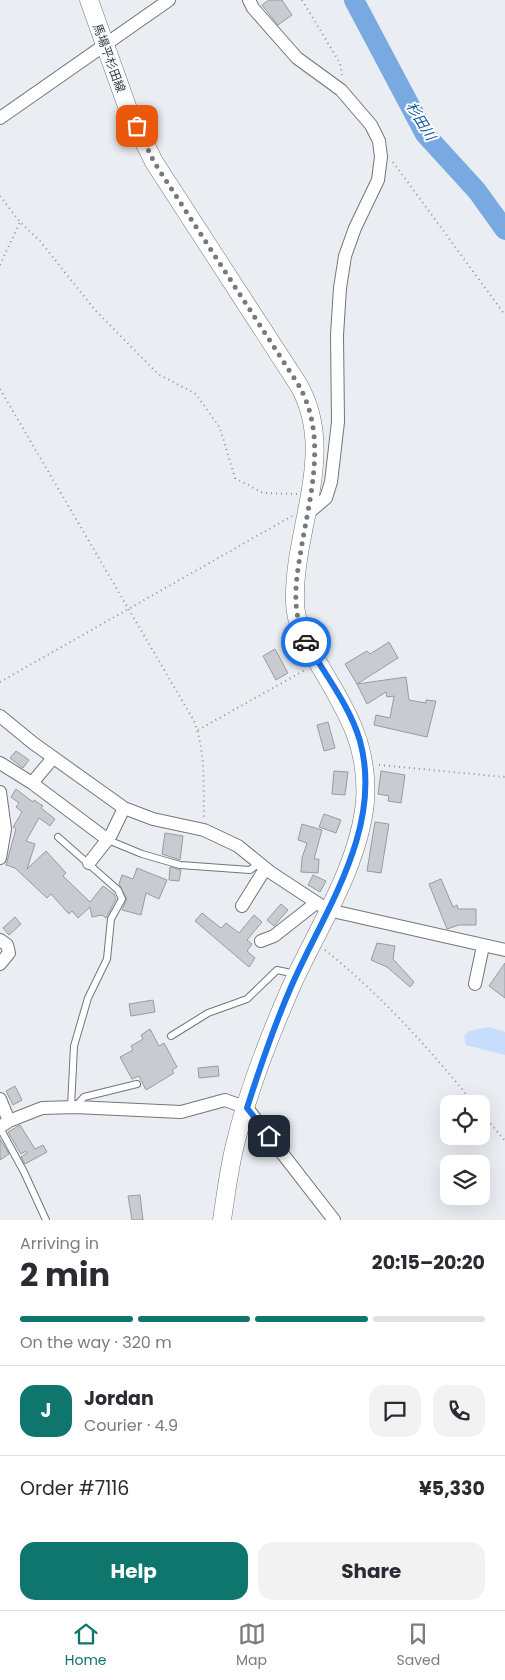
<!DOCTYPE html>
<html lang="en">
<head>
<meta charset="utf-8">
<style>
  :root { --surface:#fff; --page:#f2f2f3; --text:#2b2b33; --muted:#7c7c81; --line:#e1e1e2; --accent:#0f766e }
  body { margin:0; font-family:Poppins,"Noto Sans JP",sans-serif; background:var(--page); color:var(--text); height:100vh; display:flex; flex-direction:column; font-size:19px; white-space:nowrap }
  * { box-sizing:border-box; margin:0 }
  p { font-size:16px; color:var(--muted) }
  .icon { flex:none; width:28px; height:28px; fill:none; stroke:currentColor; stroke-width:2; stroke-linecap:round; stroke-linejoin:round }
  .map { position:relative; height:1220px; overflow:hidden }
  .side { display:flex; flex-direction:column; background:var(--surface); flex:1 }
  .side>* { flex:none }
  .controls { position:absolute; left:440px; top:1095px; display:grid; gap:10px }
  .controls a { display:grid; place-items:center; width:50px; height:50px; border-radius:10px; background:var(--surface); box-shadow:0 5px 20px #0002; font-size:25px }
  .pin { position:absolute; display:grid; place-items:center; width:42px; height:42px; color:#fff; margin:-21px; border-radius:10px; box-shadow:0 2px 8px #0006 }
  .courier { position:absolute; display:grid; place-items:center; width:50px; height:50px; margin:-25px; border:4px solid #1a73e8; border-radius:50%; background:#fff; color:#222; box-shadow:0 1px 6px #0007 }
  .head em { font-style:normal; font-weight:700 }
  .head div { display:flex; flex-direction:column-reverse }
  .head { display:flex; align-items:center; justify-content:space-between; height:85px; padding:0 20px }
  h1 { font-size:32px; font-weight:700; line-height:38px }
  .bar { display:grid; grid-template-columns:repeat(4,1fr); gap:8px 5px; align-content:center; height:60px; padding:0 20px }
  .bar i { height:6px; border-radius:4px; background:var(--line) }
  .bar .selected { background:var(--accent) }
  .bar p { grid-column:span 4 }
  .line { display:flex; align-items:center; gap:12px; padding:0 20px; border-top:1px solid var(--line) }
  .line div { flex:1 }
  .round { display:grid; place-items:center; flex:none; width:52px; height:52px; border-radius:15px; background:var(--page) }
  .cta { display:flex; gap:10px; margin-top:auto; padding:10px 20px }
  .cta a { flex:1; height:58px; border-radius:15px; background:var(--accent); color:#fff; font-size:20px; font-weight:700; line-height:58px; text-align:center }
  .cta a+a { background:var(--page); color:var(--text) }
  .dock { display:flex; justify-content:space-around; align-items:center; height:70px; border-top:1px solid var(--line); background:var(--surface); font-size:14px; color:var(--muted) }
  .dock a { display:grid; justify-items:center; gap:2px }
  .dock .selected { color:var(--accent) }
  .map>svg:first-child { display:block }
</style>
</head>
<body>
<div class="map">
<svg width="505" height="1220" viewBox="0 0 505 1220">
  <rect width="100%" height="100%" fill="#eaedf1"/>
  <path fill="#c6defb" d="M 489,1027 L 505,1032 L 505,1055 L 466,1045 L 464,1036 L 469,1031 Z"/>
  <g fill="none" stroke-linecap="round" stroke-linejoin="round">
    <path stroke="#78a9e1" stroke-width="20" d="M 354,0 L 425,134 L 477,191 L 505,230"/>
  </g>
  <path fill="#c8cbcf" stroke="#989b9f" d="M 269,0 L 282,0 L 292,15 L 278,25 L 262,5 Z
    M 389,642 L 398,658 L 357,684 L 345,664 L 367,651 L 370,654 Z
    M 275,649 L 288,673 L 276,680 L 263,656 Z
    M 406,677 L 409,700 L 426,703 L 426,700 L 436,701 L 427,737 L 374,725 L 376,715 L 390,718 L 394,696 L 387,697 L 386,692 L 367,704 L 357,684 Z
    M 328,722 L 335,748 L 324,751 L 317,725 Z
    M 16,751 L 29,760 L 23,768 L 10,758 Z
    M 334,771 L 348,772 L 345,795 L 332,794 Z
    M 381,771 L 405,775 L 401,803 L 388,801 L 389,796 L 378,794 Z
    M 16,789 L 33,802 L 34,800 L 43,806 L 41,808 L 55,819 L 50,826 L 39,818 L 26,841 L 35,844 L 27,869 L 46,851 L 66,873 L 63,876 L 90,902 L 103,886 L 114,894 L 116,899 L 106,918 L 102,915 L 92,917 L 90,907 L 78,918 L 72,911 L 69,914 L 51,894 L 47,898 L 15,868 L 6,865 L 16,829 L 13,827 L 22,812 L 16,807 L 19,803 L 11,797 Z
    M 324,814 L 341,820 L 336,833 L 319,827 Z
    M 375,822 L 389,824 L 381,873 L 367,871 Z
    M 302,824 L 322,830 L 314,859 L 319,859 L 318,873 L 301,872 L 302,858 L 307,843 L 298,840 Z
    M 165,833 L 183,836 L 180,860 L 162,854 Z
    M 170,867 L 181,870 L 179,881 L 169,880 Z
    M 137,868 L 167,880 L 159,899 L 146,893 L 141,915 L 122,910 L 127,899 L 119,884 L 122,875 L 133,879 Z
    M 313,875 L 326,881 L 320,892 L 308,885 Z
    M 441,879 L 453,907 L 457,905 L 458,909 L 476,909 L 476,925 L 459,925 L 447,929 L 429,884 Z
    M 281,904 L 288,910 L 274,926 L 267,920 Z
    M 202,913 L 221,928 L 226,923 L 239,933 L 254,915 L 262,922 L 247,940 L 252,944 L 247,951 L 255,958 L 249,967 L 195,921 Z
    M 15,917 L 21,924 L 9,935 L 3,928 Z
    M 377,943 L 395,946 L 393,959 L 414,982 L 410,987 L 387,967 L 371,960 Z
    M 505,963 L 505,998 L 489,986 Z
    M 153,1000 L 155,1012 L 131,1016 L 129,1004 Z
    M 150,1029 L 159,1046 L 164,1043 L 177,1067 L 172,1070 L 174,1073 L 146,1090 L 139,1076 L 132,1079 L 120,1057 L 133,1050 L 131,1046 L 143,1039 L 141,1035 Z
    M 218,1066 L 219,1076 L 199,1078 L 198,1068 Z
    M 15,1086 L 22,1100 L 13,1105 L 6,1091 Z
    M 20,1125 L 35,1149 L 43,1145 L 47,1152 L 25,1164 L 21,1157 L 27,1153 L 26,1151 L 21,1154 L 8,1132 Z
    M 0,1139 L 9,1154 L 0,1160 Z
    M 140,1195 L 143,1220 L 132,1220 L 128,1196 Z"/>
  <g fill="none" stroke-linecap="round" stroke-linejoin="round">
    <defs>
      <path id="lane" d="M 58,837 L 118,890 L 122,899 L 111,919 L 107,959 L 88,998 L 74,1046 L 71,1107
        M 108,840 L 142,854 L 180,865 L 250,870 L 258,864
        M 171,1036 L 208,1013 L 247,999 L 277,970 L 296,974
        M 76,1106 L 84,1097 L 137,1084
        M 0,1128 L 24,1172 L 46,1220"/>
      <path id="street" d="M 249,0 L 253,8 L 297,58 L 341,90 L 371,125 L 379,141 L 381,157 L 378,180 L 355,228 L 345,256 L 340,288 L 337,335 L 338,422 L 331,482 L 326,498 L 306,515
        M 0,118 L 169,0
        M 0,716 L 33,743 L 124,808 L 153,819 L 204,830 L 238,846 L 270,872 L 328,910 L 505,950
        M 0,763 L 32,783 L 108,840
        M 32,783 L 53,758
        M 0,792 L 5,829 L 0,858
        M 89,863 L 111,835 L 124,808
        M 242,906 L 265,869
        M 0,940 L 7,945 L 9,953 L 0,964
        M 261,941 L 274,936 L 316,903
        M 475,984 L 483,946
        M 0,1099 L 9,1121 L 0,1127
        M 9,1121 L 42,1108 L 75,1107 L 181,1112 L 225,1100 L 247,1108 L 334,1220"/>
      <path id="secondary" d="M 89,0 L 128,109 L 154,162 L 298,384 C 338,452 293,528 295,601 C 295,625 308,646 320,666 C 347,712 369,746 365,802 C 359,866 317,929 291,987 C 270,1035 248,1091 236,1141 C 229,1167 226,1194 222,1220"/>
    </defs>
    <use href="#lane" stroke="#737679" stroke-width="8"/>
    <use href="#street" stroke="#737679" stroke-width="14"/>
    <use href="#secondary" stroke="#737679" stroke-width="19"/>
    <path stroke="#919396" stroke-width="2" stroke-dasharray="1 4" stroke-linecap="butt" d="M 302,0 L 340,63 L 342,75
      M 393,162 L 505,315
      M 0,196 L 20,222 L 40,241 L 95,310 L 158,374 L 196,394 L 220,428 L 235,478 L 263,493 L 297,494
      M 0,265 L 20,222
      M 0,389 L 194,721 C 206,752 203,785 204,817
      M 0,682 L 292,516
      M 198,730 L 305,670
      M 379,765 L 505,777
      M 325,950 C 381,995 429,1048 474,1104
      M 481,1112 L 505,1141"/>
    <use href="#lane" stroke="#fff" stroke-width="6"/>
    <use href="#street" stroke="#fff" stroke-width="12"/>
    <use href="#secondary" stroke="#fff" stroke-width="18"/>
  </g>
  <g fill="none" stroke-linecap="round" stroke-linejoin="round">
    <path stroke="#77797b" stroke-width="5" stroke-dasharray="0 9" d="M 137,126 L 154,162 L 298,384 C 329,437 309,498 300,556 C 295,586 292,613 306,642"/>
    <path stroke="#1a73e8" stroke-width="6" d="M 269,1136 L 247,1108 C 260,1067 274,1026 291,987 C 324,911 384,829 360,741 C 350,706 324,673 306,642"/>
  </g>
  <g text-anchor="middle" stroke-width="4" stroke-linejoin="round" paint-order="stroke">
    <g font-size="12" fill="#393b3c" stroke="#f7fafe">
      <text transform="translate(109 58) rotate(70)" y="4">馬場平杉田線</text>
    </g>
    <g font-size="14" font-style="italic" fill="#0f5599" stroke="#f7fafe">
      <text transform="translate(421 121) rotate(58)" y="5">杉田川</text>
    </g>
  </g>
</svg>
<div class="controls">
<a><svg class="icon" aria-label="locate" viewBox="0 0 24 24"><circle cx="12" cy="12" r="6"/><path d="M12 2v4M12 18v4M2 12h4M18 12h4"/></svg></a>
<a><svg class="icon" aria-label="layers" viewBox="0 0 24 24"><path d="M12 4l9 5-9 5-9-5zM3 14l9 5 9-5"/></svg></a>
</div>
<div class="pin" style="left:137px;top:126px;background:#ea580c"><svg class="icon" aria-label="bag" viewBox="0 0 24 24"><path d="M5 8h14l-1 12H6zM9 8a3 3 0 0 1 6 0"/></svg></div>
<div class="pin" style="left:269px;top:1136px;background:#1f2937"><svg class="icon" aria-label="home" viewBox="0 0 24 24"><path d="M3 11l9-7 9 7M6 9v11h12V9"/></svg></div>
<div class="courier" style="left:306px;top:642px"><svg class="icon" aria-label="car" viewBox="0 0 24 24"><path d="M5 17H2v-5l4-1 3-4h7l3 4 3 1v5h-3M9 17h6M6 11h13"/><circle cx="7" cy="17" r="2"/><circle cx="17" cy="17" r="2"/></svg></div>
</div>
<section class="side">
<div class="head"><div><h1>2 min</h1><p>Arriving in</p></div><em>20:15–20:20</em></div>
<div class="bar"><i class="selected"></i><i class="selected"></i><i class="selected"></i><i></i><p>On the way · 320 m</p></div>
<div class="line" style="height:90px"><b class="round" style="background:var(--accent);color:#fff">J</b><div><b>Jordan</b><p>Courier · 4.9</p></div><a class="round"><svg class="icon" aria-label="chat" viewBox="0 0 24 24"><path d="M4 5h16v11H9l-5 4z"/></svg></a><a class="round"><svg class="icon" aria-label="phone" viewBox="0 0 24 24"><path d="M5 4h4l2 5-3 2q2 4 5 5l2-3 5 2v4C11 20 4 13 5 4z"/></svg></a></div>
<div class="line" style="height:65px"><div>Order #7116</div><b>¥5,330</b></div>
<div class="cta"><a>Help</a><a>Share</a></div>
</section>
<nav class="dock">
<a class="selected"><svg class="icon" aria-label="home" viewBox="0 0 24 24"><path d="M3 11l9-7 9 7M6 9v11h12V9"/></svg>Home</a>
<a><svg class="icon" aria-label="map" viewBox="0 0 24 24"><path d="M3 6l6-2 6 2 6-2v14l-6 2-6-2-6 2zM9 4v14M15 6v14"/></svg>Map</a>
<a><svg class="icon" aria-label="saved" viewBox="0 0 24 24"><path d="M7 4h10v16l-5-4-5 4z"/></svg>Saved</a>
</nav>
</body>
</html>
